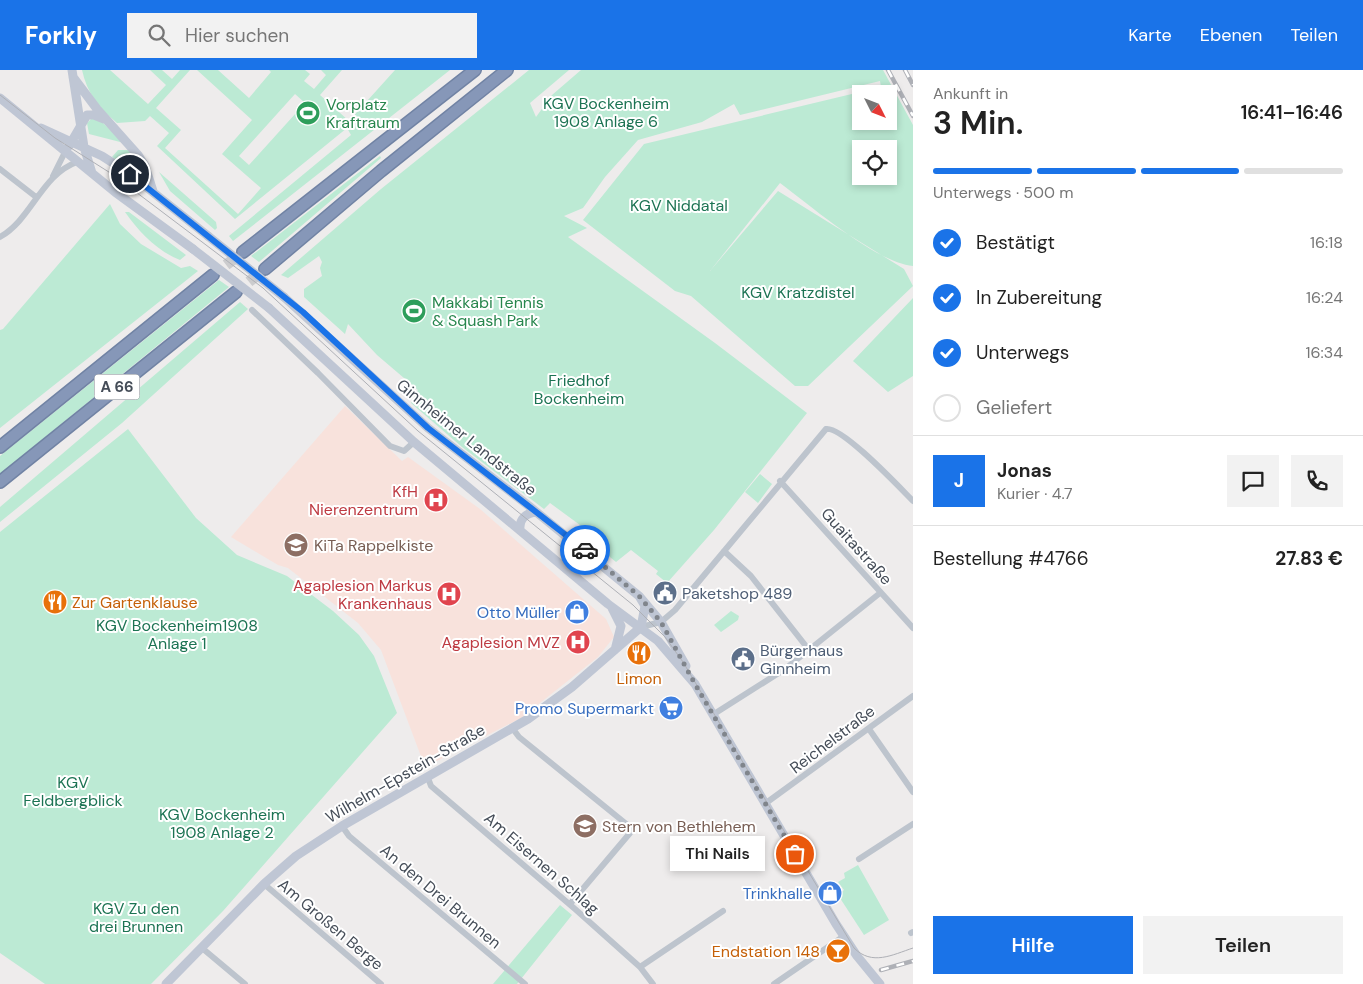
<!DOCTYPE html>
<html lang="de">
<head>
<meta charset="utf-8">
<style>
  :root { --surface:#fff; --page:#f2f2f2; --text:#222; --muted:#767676; --line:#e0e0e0; --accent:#1a73e8 }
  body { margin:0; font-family:"DM Sans",sans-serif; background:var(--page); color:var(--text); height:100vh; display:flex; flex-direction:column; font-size:19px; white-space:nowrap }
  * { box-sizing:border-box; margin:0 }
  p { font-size:16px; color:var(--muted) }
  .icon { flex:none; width:28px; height:28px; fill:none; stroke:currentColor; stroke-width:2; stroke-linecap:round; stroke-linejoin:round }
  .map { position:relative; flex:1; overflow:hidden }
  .side { display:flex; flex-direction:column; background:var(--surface); width:450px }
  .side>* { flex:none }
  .needle { width:32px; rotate:132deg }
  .fabs { position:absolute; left:852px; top:15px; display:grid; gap:10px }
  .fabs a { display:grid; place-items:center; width:45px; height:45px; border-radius:0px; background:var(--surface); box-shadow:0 2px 8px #0003; font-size:25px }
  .pin { position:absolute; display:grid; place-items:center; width:42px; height:42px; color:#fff; margin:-21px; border:2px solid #fff; border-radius:50%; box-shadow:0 1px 5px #0007 }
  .courier { position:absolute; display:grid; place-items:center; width:50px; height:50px; margin:-25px; border:4px solid #1a73e8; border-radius:50%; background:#fff; color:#222; box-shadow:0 1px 6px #0007 }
  .bubble { position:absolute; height:35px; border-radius:0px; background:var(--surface); box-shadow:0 2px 8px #0003; font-size:16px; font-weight:600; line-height:35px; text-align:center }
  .head em { font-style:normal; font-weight:600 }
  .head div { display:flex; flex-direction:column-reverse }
  .head { display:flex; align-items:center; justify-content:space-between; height:85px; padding:0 20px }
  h1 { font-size:32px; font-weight:600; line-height:38px }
  .bar { display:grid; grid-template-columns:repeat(4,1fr); gap:8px 5px; align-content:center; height:60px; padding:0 20px }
  .bar i { height:6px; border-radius:4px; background:var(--line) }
  .bar .selected { background:var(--accent) }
  .bar p { grid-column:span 4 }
  .line { display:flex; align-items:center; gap:12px; padding:0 20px; border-top:1px solid var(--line) }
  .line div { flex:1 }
  .round { display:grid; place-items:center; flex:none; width:52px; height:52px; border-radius:0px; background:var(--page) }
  ol { padding:0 20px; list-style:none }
  li { display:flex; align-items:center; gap:15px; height:55px }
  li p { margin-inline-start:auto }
  li .icon { padding:5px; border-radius:50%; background:var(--accent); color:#fff; stroke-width:4 }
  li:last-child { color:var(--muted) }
  li i { width:28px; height:28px; border:2px solid var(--line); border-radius:50% }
  .primary-button { display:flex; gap:10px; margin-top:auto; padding:10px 20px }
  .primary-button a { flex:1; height:58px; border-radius:0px; background:var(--accent); color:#fff; font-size:20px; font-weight:600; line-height:58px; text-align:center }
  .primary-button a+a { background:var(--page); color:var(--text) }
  header { display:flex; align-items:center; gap:30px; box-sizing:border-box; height:70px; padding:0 25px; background:var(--accent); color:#fff }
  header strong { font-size:24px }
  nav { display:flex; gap:28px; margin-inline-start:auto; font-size:18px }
  .search { width:350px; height:45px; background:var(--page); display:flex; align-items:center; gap:12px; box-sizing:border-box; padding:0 18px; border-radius:0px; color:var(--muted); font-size:19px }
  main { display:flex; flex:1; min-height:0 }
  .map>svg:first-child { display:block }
</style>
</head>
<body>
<header>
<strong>Forkly</strong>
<div class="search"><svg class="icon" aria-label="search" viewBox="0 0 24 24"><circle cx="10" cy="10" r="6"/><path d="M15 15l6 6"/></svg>Hier suchen</div>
<nav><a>Karte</a><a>Ebenen</a><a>Teilen</a></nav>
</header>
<main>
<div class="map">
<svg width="913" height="914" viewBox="0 0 913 914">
  <rect width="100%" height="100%" fill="#eeecec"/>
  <path fill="#f8e2dc" d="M 345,336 L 402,391 L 408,387 L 480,439 L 606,549 L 614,567 L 598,587 L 521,648 L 425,697 L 381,580 L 358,553 L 288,498 L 278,495 L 231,467 Z"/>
  <path fill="#bcead4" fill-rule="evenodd" d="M 82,0 L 110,0 L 148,34 L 166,15 L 150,0 L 162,0 L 172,9 L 180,0 L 190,0 L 156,38 L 181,60 L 165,78 L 238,144 L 261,118 L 222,84 L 252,50 L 197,0 L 218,0 L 249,28 L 271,2 L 269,0 L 305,0 L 310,4 L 304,11 L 314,19 L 326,5 L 321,0 L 342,0 L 320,25 L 349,51 L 395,0 L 450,0 L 233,171 L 229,166 L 351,65 L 347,58 L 235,149 L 157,76 L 169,63 L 150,46 L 145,51 L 117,53 C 99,38 87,23 82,0 ZM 295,24 L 305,33 L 249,95 L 239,86 Z
    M 529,0 L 569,0 L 530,33 L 536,47 L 552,25 L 581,0 L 883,0 L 913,55 L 913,196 C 877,193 811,136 780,113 L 710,201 L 778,121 L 904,199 L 913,216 L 808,316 L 795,316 L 691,226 L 675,221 L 583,150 L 644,74 L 881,17 L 880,11 L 740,45 L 734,34 L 702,52 L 638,70 L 605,107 L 583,138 L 564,146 L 587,158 L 568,167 L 715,273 L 807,343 L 714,460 L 667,513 L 656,504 L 658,501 L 631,480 L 616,492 L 599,478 L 599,469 L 550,433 L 544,439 L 462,377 L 411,333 L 418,320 L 377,285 L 348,254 L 345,264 L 304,227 L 304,219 L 322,206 L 320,198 L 322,192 L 319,186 L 288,208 L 281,205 L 381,119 ZM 861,24 L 889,24 L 889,51 L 861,51 ZM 861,79 L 889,79 L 889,106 L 861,106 Z
    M 92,48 L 100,50 L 124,73 L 89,64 L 87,53 Z
    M 118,80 L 131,80 L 139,94 L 133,101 L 112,87 Z
    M 380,86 L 381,88 L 259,192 L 251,186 Z
    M 159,102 L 216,152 L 217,158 L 215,160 L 170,121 Z
    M 110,134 L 120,154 L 141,174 L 181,198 L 190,196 L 198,201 L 0,358 L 0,260 L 3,259 Z
    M 125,142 L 129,142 L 186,185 L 180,190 C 157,181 139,162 125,142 Z
    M 219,210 L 229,217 L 0,404 L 0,386 Z
    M 913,228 L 913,306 L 888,322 L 853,291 Z
    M 240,232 L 248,239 L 122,353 L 0,452 L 0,437 Z
    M 128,359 L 196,448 L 237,485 L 287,506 L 333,541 L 359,565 L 374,586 L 397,643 L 223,841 L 151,914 L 45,914 L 0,883 L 0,462 Z
    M 760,404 L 772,414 L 758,433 L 745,422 Z
    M 731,541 L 739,546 L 738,550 L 721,562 L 714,555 Z
    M 858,795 L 889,850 L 864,865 L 838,825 L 844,820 L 838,812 L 845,808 L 844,803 Z
    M 560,835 L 572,845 L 517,914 L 493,914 Z"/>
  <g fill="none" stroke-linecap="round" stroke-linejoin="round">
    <path stroke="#ccccce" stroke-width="11" stroke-dasharray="11 5.5" stroke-linecap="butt" d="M 213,205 L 243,182
      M 236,222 L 265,199"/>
    <defs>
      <path id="highway" d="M 243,182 L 475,0
        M 265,199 L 381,101 L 507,0
        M 0,377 L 213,205
        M 0,412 L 236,222"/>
    </defs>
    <use href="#highway" stroke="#7183a4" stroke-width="14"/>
    <path stroke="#bdc4cd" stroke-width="6" d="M 0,99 L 36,127
      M 53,106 L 65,82
      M 0,167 C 32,149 41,105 77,92
      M 252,240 L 318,303 L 390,376 L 404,381 L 414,372
      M 780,411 L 913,558
      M 724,481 L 751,506 L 809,580
      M 641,557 L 661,552 L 675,540 L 826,359 C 842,356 899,417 913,431
      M 714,644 L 785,599 L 880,523
      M 513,659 L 519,667 L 630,757 L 630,763 L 570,834
      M 869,659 L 913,722
      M 428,708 L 431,716 L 575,839 L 640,897 L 653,914
      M 766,733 L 913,626
      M 342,756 L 349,766 L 525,914
      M 859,789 L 913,754
      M 264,814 L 381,914
      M 911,863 L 913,862
      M 202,878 L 245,914
      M 640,897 L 723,841
      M 774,914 L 844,866"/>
    <path stroke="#bfc6d4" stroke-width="9" d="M 72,0 L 84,77 L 92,103
      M 73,7 L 97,39 L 138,85 L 145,96 L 153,121
      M 0,28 L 115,122 L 193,179
      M 41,58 L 102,86 L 130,104 L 208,166
      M 69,76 L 87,45 L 94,45 L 104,49
      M 284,227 L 428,358 L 529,436 L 639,526 L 661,552 L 686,596
      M 269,238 L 414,372 L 608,534 L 658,571 L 695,614 L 836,854 L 857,886 L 880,914
      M 520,460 C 519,449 526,443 536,442
      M 612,538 L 621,556 L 615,580
      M 166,914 L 264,814 L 296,786 L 342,756 L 528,649 L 572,617 L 641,557 L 645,536 L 639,526"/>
    <use href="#highway" stroke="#8697b8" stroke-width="11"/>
    <path stroke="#aeb0b6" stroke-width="1" d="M 0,25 L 55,68 L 112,104 L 263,218 L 418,361 L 633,535 L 665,567 L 683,592 L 854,878 C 872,896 892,885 913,878"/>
    <defs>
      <path id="rail" d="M 888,0 L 913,46
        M 905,0 L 913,15
        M 881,900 L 913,891"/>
    </defs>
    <use href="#rail" stroke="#aeb0b6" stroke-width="4.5"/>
    <use href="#rail" stroke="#fff" stroke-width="2.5" stroke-dasharray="8" stroke-linecap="butt"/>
    <path stroke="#bfc6d4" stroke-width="9" d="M 208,166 L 284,227
      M 193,179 L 269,238"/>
  </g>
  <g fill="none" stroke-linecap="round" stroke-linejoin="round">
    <path stroke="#80858c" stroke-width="5" stroke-dasharray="0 9" d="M 585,480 L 639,526 L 661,552 L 695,614 L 795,784"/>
    <path stroke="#1a73e8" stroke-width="6" d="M 130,104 L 303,242 L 428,358 L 585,480"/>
  </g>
  <defs>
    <symbol id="stadium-disc" viewBox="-11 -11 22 22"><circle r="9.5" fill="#2e9e5b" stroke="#fff"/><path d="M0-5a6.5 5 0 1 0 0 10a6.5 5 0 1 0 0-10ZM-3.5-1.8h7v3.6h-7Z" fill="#fff"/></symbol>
    <symbol id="hospital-disc" viewBox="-11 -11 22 22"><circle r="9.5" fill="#e0444e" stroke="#fff"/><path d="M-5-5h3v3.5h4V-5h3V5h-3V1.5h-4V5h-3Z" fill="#fff"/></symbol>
    <symbol id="school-disc" viewBox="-11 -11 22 22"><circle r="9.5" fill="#8d6e63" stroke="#fff"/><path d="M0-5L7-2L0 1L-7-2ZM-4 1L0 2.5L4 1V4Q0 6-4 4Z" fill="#fff"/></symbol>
    <symbol id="civic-disc" viewBox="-11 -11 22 22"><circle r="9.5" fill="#5c6f8a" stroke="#fff"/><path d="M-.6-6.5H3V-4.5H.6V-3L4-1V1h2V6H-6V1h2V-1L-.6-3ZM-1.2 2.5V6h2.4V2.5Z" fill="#fff"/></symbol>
    <symbol id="restaurant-disc" viewBox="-11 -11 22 22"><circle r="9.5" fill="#e8710a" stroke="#fff"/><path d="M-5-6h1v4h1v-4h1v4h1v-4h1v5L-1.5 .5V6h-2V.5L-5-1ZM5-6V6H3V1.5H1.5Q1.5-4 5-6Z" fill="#fff"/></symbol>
    <symbol id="shop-disc" viewBox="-11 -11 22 22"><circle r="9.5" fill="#3f7fe0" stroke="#fff"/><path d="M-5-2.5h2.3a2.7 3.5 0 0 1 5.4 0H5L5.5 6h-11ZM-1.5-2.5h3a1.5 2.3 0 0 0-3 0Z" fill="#fff"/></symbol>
    <symbol id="supermarket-disc" viewBox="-11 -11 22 22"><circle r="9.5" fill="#3f7fe0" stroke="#fff"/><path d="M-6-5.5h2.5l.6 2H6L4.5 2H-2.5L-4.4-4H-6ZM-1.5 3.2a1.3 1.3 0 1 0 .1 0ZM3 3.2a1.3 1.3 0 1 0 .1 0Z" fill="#fff"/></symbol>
    <symbol id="bar-disc" viewBox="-11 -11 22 22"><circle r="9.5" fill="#e8710a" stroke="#fff"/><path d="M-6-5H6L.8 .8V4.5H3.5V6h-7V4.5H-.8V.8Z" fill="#fff"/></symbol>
  </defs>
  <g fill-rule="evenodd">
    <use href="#stadium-disc" x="294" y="29" width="28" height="28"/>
    <use href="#stadium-disc" x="400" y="227" width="28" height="28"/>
    <use href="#hospital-disc" x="422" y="416" width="28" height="28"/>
    <use href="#school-disc" x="282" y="461" width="28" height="28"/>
    <use href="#civic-disc" x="651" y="509" width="28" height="28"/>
    <use href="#hospital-disc" x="435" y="510" width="28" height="28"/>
    <use href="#restaurant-disc" x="41" y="518" width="28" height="28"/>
    <use href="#shop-disc" x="563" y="528" width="28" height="28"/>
    <use href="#hospital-disc" x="564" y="558" width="28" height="28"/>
    <use href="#restaurant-disc" x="625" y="569" width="28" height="28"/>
    <use href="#civic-disc" x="729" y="575" width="28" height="28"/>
    <use href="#supermarket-disc" x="657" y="624" width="28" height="28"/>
    <use href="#school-disc" x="571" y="742" width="28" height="28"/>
    <use href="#shop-disc" x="816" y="809" width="28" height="28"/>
    <use href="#bar-disc" x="824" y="867" width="28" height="28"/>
  </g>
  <g text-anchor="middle" stroke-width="4" stroke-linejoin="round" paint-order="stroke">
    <rect fill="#fff" stroke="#7d828a" stroke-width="1" x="94.5" y="304.5" width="45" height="25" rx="4"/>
    <g font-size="15" font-weight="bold" fill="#454d58">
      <text x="117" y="322">A 66</text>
    </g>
    <g font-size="16" fill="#1c7353" stroke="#fff">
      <text x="606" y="39">KGV Bockenheim<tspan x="606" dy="18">1908 Anlage 6</tspan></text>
      <text x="679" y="141">KGV Niddatal</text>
      <text x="798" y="228">KGV Kratzdistel</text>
      <text x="579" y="316">Friedhof<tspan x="579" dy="18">Bockenheim</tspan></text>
      <text x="177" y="561">KGV Bockenheim1908<tspan x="177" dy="18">Anlage 1</tspan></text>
      <text x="73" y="718">KGV<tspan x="73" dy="18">Feldbergblick</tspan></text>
      <text x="222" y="750">KGV Bockenheim<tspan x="222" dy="18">1908 Anlage 2</tspan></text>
      <text x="136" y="844">KGV Zu den<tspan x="136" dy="18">drei Brunnen</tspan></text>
    </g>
    <g font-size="16" fill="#27864d" stroke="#fff" text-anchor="start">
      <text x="326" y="40">Vorplatz<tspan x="326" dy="18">Kraftraum</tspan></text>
      <text x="432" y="238">Makkabi Tennis<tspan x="432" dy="18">&amp; Squash Park</tspan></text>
    </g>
    <g font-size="16" fill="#454d58" stroke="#fff">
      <text transform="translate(467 367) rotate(39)" y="6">Ginnheimer Landstraße</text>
      <text transform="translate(857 476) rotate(48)" y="6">Guaitastraße</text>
      <text transform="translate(832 669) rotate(-37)" y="6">Reichelstraße</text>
      <text transform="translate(405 703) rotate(-30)" y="6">Wilhelm-Epstein-Straße</text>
      <text transform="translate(542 793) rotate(41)" y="6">Am Eisernen Schlag</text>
      <text transform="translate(441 826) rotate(40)" y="6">An den Drei Brunnen</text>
      <text transform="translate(331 854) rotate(40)" y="6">Am Großen Berge</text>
    </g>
    <g font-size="16" fill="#be3a42" stroke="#fff" text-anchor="end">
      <text x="418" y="427">KfH<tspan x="418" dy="18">Nierenzentrum</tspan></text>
      <text x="432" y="521">Agaplesion Markus<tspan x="432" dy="18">Krankenhaus</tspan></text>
      <text x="560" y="578">Agaplesion MVZ</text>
    </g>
    <g font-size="16" fill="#785e54" stroke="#fff" text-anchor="start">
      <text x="314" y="481">KiTa Rappelkiste</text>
      <text x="602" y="762">Stern von Bethlehem</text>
    </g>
    <g font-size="16" fill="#4e5e75" stroke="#fff" text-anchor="start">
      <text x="682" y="529">Paketshop 489</text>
      <text x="760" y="586">Bürgerhaus<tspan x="760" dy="18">Ginnheim</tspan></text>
    </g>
    <g font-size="16" fill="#c56008" stroke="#fff" text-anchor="start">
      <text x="72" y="538">Zur Gartenklause</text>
      <text x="639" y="614" text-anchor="middle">Limon</text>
      <text x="820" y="887" text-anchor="end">Endstation 148</text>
    </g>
    <g font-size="16" fill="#366cbe" stroke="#fff" text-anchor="end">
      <text x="560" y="548">Otto Müller</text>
      <text x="654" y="644">Promo Supermarkt</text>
      <text x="812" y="829">Trinkhalle</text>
    </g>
  </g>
</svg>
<div class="fabs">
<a><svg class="needle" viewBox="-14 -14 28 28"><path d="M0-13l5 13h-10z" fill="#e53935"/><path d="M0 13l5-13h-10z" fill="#767676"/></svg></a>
<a><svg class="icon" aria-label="locate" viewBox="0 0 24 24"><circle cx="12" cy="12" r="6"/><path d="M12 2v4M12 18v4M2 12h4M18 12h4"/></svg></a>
</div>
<div class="pin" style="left:795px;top:784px;background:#ea580c"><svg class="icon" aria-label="bag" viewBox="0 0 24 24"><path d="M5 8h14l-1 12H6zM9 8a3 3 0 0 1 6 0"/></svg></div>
<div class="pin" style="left:130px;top:104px;background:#1f2937"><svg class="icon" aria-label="home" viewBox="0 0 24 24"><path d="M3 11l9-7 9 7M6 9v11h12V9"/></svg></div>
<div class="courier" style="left:585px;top:480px"><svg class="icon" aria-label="car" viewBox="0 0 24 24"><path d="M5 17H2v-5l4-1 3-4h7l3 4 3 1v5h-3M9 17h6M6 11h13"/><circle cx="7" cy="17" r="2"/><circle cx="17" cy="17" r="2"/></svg></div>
<div class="bubble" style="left:670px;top:766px;width:95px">Thi Nails</div>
</div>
<section class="side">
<div class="head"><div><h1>3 Min.</h1><p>Ankunft in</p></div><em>16:41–16:46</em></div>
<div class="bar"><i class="selected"></i><i class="selected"></i><i class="selected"></i><i></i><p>Unterwegs · 500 m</p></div>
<ol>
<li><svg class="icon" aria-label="check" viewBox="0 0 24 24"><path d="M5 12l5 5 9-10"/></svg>Bestätigt<p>16:18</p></li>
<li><svg class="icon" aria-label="check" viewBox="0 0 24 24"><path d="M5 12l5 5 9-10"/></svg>In Zubereitung<p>16:24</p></li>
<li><svg class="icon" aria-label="check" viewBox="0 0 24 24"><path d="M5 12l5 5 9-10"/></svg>Unterwegs<p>16:34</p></li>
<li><i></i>Geliefert</li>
</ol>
<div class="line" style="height:90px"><b class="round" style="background:var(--accent);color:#fff">J</b><div><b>Jonas</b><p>Kurier · 4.7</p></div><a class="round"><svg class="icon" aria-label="chat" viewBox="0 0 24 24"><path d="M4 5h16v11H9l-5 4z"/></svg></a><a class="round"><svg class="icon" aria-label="phone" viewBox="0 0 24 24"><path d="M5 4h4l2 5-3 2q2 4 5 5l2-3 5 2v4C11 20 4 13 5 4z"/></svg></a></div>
<div class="line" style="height:65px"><div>Bestellung #4766</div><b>27.83 €</b></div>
<div class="primary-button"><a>Hilfe</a><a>Teilen</a></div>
</section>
</main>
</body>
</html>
